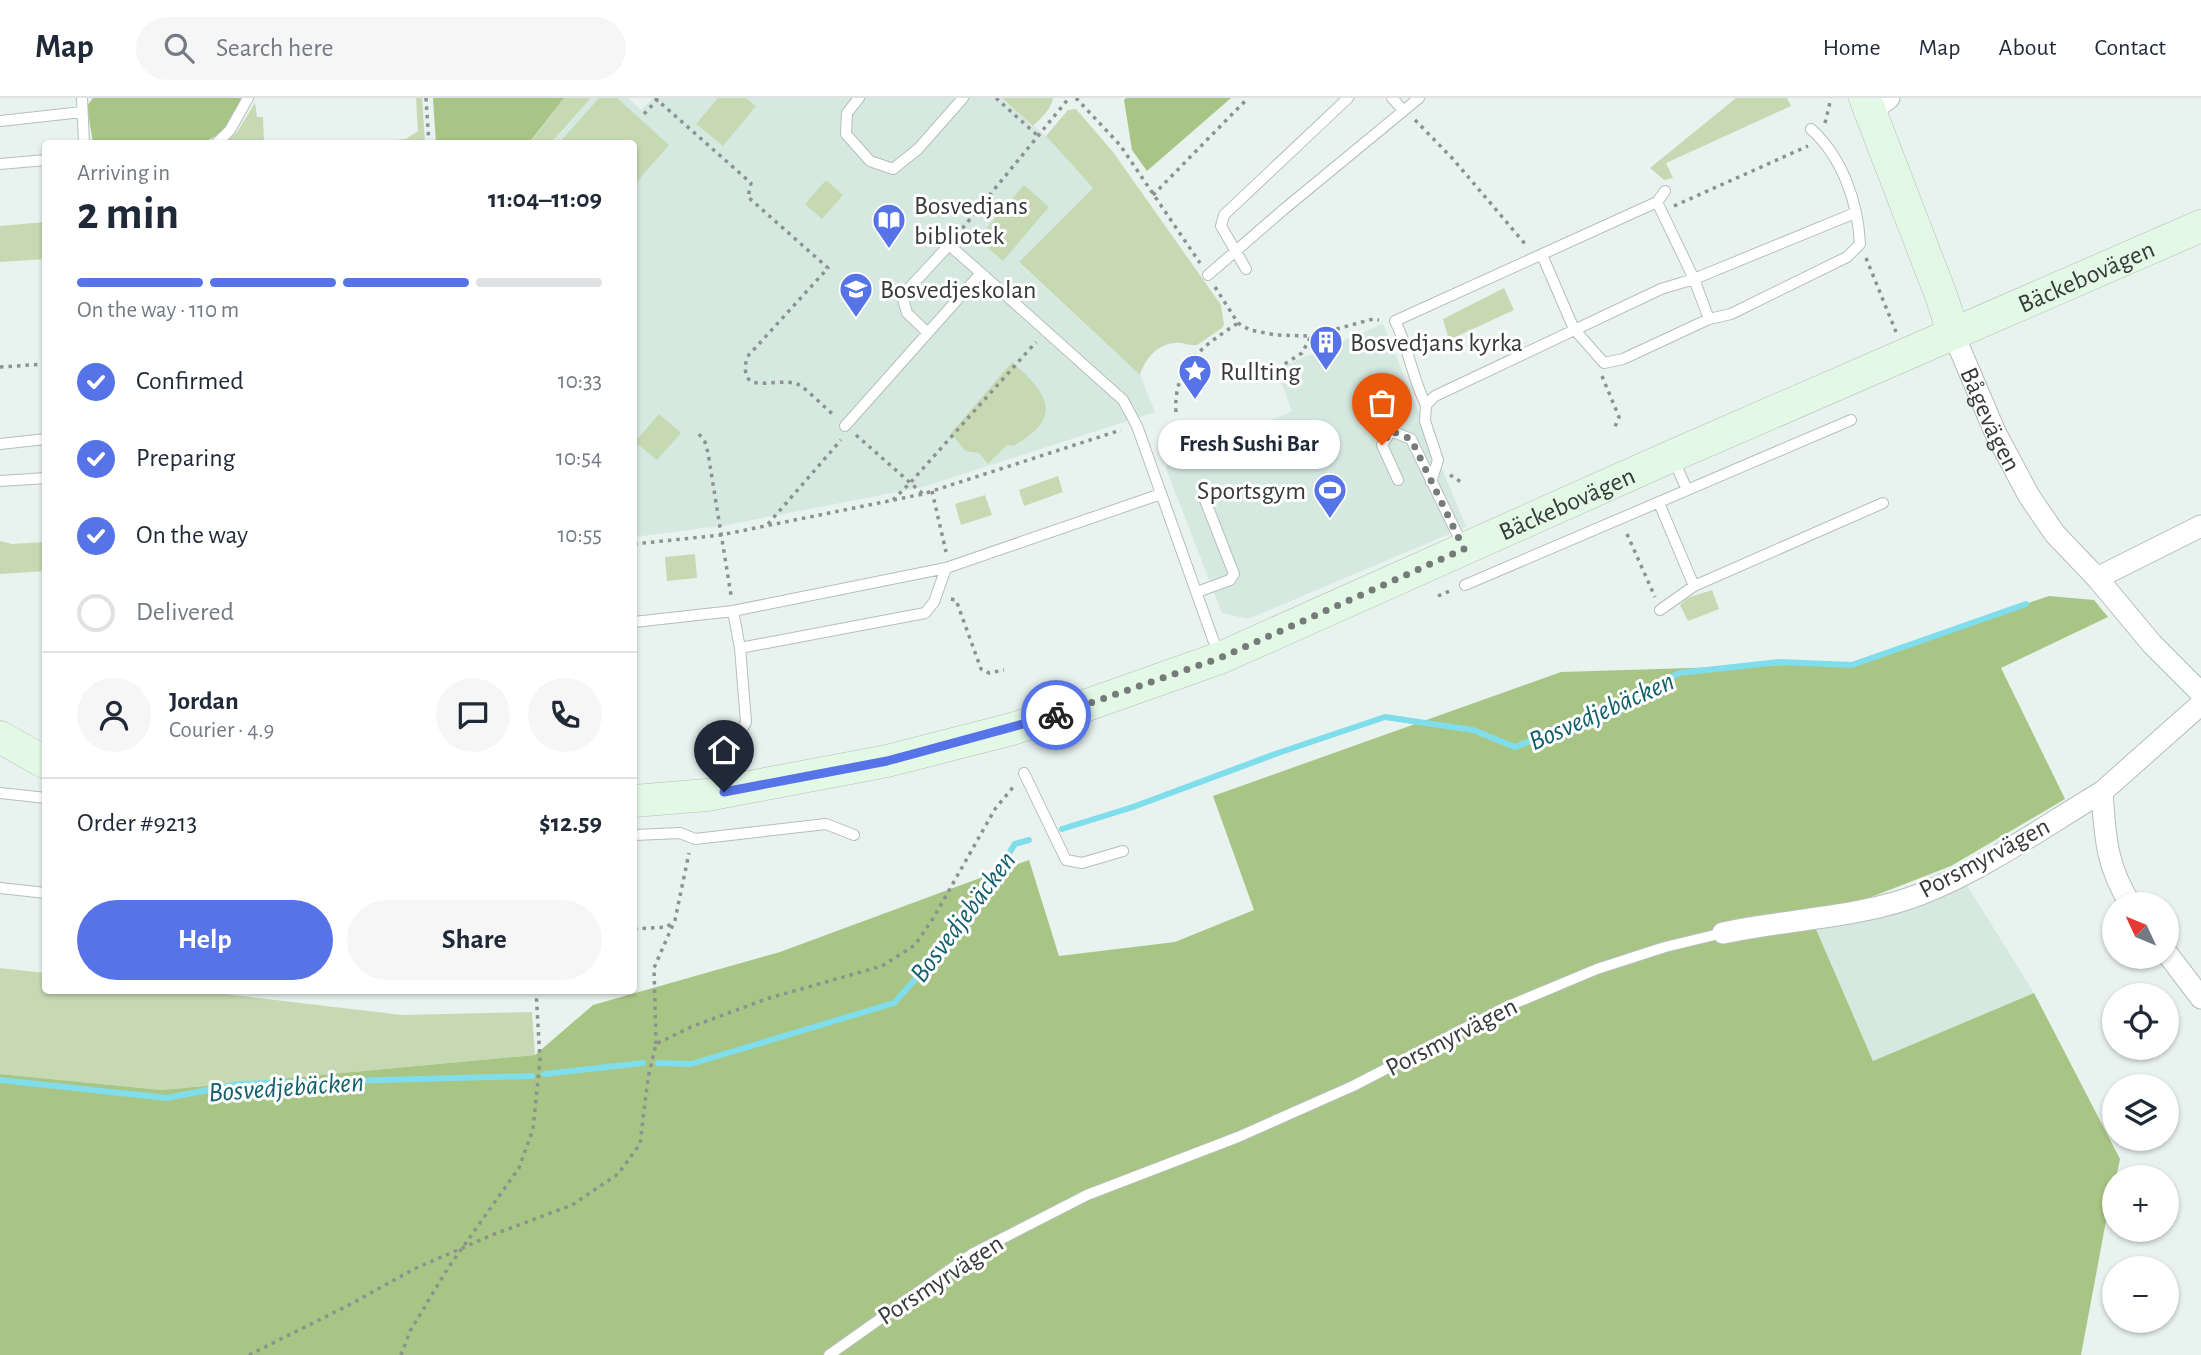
<!DOCTYPE html>
<html lang="en">
<head>
<meta charset="utf-8">
<style>
  :root { --surface:#fff; --page:#f6f6f7; --text:#1f2937; --muted:#747a83; --line:#e0e1e3; --accent:#5673e8 }
  body { margin:0; font-family:"Alegreya Sans",sans-serif; background:var(--page); color:var(--text); height:100vh; display:flex; flex-direction:column; font-size:26px; white-space:nowrap }
  * { box-sizing:border-box; margin:0 }
  p { font-size:23px; color:var(--muted) }
  .icon { flex:none; width:38px; height:38px; fill:none; stroke:currentColor; stroke-width:2; stroke-linecap:round; stroke-linejoin:round }
  .map { position:relative; flex:1; overflow:hidden }
  .side { position:absolute; left:42px; top:42px; width:595px; height:854px; display:flex; flex-direction:column; background:var(--surface); border-radius:7px; box-shadow:0 2px 5px #0004 }
  .side>* { flex:none }
  .needle { width:46px; rotate:314deg }
  .fabs { position:absolute; left:2102px; top:794px; display:grid; gap:14px }
  .fabs a { display:grid; place-items:center; width:77px; height:77px; border-radius:50%; background:var(--surface); box-shadow:0 2px 5px #0004; font-size:35px }
  .pin { position:absolute; display:grid; place-items:center; width:60px; height:60px; color:#fff; margin:-72px -30px; border-radius:50% 50% 50% 0; rotate:-45deg; box-shadow:0 0 7px #0007 }
  .pin .icon { rotate:45deg }
  .courier { position:absolute; display:grid; place-items:center; width:70px; height:70px; margin:-35px; border:5px solid #5673e8; border-radius:50%; background:#fff; color:#222; box-shadow:0 2px 9px #0007 }
  .bubble { position:absolute; height:49px; border-radius:24px; background:var(--surface); box-shadow:0 2px 5px #0004; font-size:23px; font-weight:700; line-height:49px; text-align:center }
  .summary em { font-style:normal; font-weight:700 }
  .summary div { display:flex; flex-direction:column-reverse }
  .summary { display:flex; align-items:center; justify-content:space-between; height:119px; padding:0 35px }
  h1 { font-size:46px; font-weight:700; line-height:52px }
  .bar { display:grid; grid-template-columns:repeat(4,1fr); gap:10px 7px; align-content:center; height:84px; padding:0 35px }
  .bar i { height:9px; border-radius:5px; background:var(--line) }
  .bar .active { background:var(--accent) }
  .bar p { grid-column:span 4 }
  .line { display:flex; align-items:center; gap:18px; padding:0 35px; border-top:2px solid var(--line) }
  .line div { flex:1 }
  .round { display:grid; place-items:center; flex:none; width:74px; height:74px; border-radius:37px; background:var(--page) }
  ol { padding:0 35px; list-style:none }
  li { display:flex; align-items:center; gap:21px; height:77px }
  li p { margin-inline-start:auto }
  li .icon { padding:7px; border-radius:50%; background:var(--accent); color:#fff; stroke-width:4 }
  li:last-child { color:var(--muted) }
  li i { width:38px; height:38px; border:4px solid var(--line); border-radius:50% }
  .action { display:flex; gap:14px; margin-top:auto; padding:14px 35px }
  .action a { flex:1; height:80px; border-radius:42px; background:var(--accent); color:#fff; font-size:28px; font-weight:700; line-height:80px; text-align:center }
  .action a+a { background:var(--page); color:var(--text) }
  header { display:flex; align-items:center; gap:42px; box-sizing:border-box; height:98px; padding:0 35px; background:var(--surface); border-bottom:2px solid var(--line) }
  header strong { font-size:33px }
  nav { display:flex; gap:38px; margin-inline-start:auto; font-size:24px }
  .search { width:490px; height:63px; background:var(--page); display:flex; align-items:center; gap:18px; box-sizing:border-box; padding:0 24px; border-radius:38px; color:var(--muted); font-size:26px }
  .map>svg:first-child { display:block }
</style>
</head>
<body>
<header>
<strong>Map</strong>
<div class="search"><svg class="icon" aria-label="search" viewBox="0 0 24 24"><circle cx="10" cy="10" r="6"/><path d="M15 15l6 6"/></svg>Search here</div>
<nav><a>Home</a><a>Map</a><a>About</a><a>Contact</a></nav>
</header>
<div class="map">
<svg width="2201" height="1257" viewBox="0 0 2201 1257">
  <rect width="100%" height="100%" fill="#e8f2ee"/>
  <path fill="#d6e9e1" d="M 591,0 L 628,0 L 641,12 L 653,0 L 1001,0 L 1046,38 L 1093,90 L 1019,165 L 1140,277 L 1155,314 L 923,389 L 721,428 L 634,439 L 634,46 L 551,46 Z
    M 1383,226 L 1466,429 L 1248,521 L 1222,515 L 1165,368 L 1292,313 L 1276,271 Z
    M 1965,784 L 2034,895 L 1873,963 L 1812,822 Z"/>
  <path fill="#c7d9b3" d="M 416,0 L 422,0 L 425,45 L 363,45 L 406,41 L 418,33 Z
    M 564,0 L 591,0 L 551,45 L 529,46 Z
    M 599,0 L 617,0 L 669,47 L 634,87 L 634,46 L 559,45 Z
    M 718,0 L 746,0 L 756,8 L 723,48 L 696,26 Z
    M 1002,0 L 1053,0 C 1051,12 1041,20 1033,28 Z
    M 1736,0 L 1787,0 L 1791,8 L 1666,65 L 1673,80 L 1664,82 L 1650,70 Z
    M 255,5 L 257,19 L 263,19 L 264,45 L 225,45 L 237,34 Z
    M 1076,11 L 1113,54 L 1221,207 L 1224,227 L 1222,230 L 1197,247 C 1189,248 1183,244 1175,245 C 1157,246 1145,261 1140,277 L 1019,164 L 1093,90 L 1046,38 L 1068,12 Z
    M 826,82 L 843,97 L 822,121 L 805,106 Z
    M 1024,87 L 1049,109 L 1003,163 L 977,141 Z
    M 45,124 L 45,161 L 0,164 L 0,128 Z
    M 1504,190 L 1514,212 L 1449,242 L 1443,221 Z
    M 1012,264 C 1048,295 1065,319 1013,348 L 1007,347 L 988,366 L 979,355 L 965,353 L 951,335 Z
    M 659,316 L 681,335 L 657,362 L 635,344 Z
    M 1058,378 L 1063,394 L 1024,408 L 1019,392 Z
    M 985,397 L 992,417 L 961,427 L 955,406 Z
    M 0,443 L 12,446 L 45,444 L 45,473 L 0,476 Z
    M 695,456 L 697,480 L 667,483 L 665,459 Z
    M 1712,492 L 1719,511 L 1688,523 L 1680,507 L 1687,500 Z
    M 0,870 L 45,875 L 46,892 L 200,893 L 402,917 L 532,914 L 535,957 L 162,992 L 0,976 Z"/>
  <path fill="#a8c585" d="M 93,0 L 241,0 C 234,21 223,38 201,45 L 93,45 L 87,8 Z
    M 433,0 L 564,0 L 529,45 L 436,46 Z
    M 1126,0 L 1231,0 L 1147,73 L 1132,52 L 1124,2 Z
    M 2049,498 L 2094,502 L 2108,519 L 2001,570 L 2065,701 L 1951,768 L 1812,822 L 1873,963 L 2034,895 L 2120,1061 L 2116,1080 L 2114,1080 L 2081,1257 L 0,1257 L 0,976 L 162,992 L 535,957 L 593,907 L 780,854 L 1029,762 L 1059,858 L 1175,844 L 1254,812 L 1213,698 L 1561,574 L 1849,565 Z"/>
  <g fill="none" stroke-linecap="round" stroke-linejoin="round">
    <path stroke="#7fddec" stroke-width="6" d="M 1062,731 L 1133,709 L 1278,655 L 1385,619 L 1473,632 L 1515,649 L 1615,610 L 1679,575 L 1779,564 L 1852,567 L 2026,506
      M 658,965 L 691,966 L 894,905 L 959,832 L 1015,746 L 1029,742
      M 544,976 L 643,965
      M 0,982 L 167,1000 L 239,986 L 532,978"/>
    <defs>
      <path id="lane" d="M 82,0 L 84,46
        M 859,0 L 847,15 L 846,36 L 870,63 L 893,71 L 918,51 L 963,0
        M 1392,0 L 1402,11
        M 0,23 L 82,14
        M 216,46 L 230,32 L 248,0
        M 0,66 L 46,62
        M 1665,93 L 1657,104 L 1694,181 L 1709,221
        M 1542,157 L 1574,231 L 1604,265 L 1623,261 L 1709,221 L 1731,216 L 1847,159 L 1860,146 C 1858,104 1842,59 1811,31
        M 1246,171 L 1221,128 L 1224,117 L 1348,0
        M 1208,177 L 1283,112 L 1419,0
        M 928,235 L 907,215 L 902,198 L 949,147 L 981,175
        M 1366,290 L 1391,333 L 1411,341 L 1463,448
        M 1426,307 C 1412,280 1409,250 1395,223 L 1657,104
        M 845,328 L 981,175 L 1123,302 L 1137,328 L 1219,558
        M 1391,333 L 1382,347 L 1398,382
        M 0,346 L 46,341
        M 1673,360 L 1687,392
        M 0,383 L 46,380
        M 1431,384 L 1438,362 L 1425,323 L 1426,307 L 1435,298 L 1661,191 L 1694,181 L 1855,115
        M 1659,405 L 1694,488
        M 1465,487 L 1851,322
        M 1197,494 L 1230,482 L 1234,476 L 1205,402
        M 1660,512 L 1694,488 L 1883,405
        M 733,513 L 740,550 L 746,624 L 736,643
        M 634,524 L 733,513 L 946,470 L 1161,396
        M 740,550 L 925,515 L 934,504 L 946,470
        M 1024,675 L 1066,762 L 1082,765 L 1123,753
        M 0,695 L 46,700
        M 634,737 L 680,735 L 695,741 L 826,726 L 854,737
        M 0,790 L 46,795
        M 829,1257 L 972,1156 L 1087,1097 L 1238,1039 L 1353,988 L 1506,909 L 1597,871 L 1665,849 L 1723,835"/>
      <g id="street">
        <path d="M 1870,14 L 1889,0"/>
        <path id="s1" d="M 1953,235 L 1995,334 L 2029,398 L 2055,436 L 2097,480 L 2152,546 L 2201,595"/>
        <path d="M 2097,480 L 2201,428"/>
        <path d="M 2131,807 C 2106,768 2105,738 2102,694 L 2201,606"/>
        <path d="M 1723,835 C 1787,821 1860,820 1921,796 C 1985,771 2043,729 2102,694"/>
        <path d="M 2166,854 L 2201,900"/>
      </g>
      <g id="secondary">
        <path d="M 1865,0 L 1942,200 L 1953,235"/>
        <path d="M 0,639 L 46,665"/>
        <path id="s2" d="M 634,703 L 707,697 L 887,663 L 1012,631 L 1073,612 L 1220,560 L 1672,358 L 2201,128"/>
      </g>
    </defs>
    <use href="#lane" stroke="#b5bfbb" stroke-width="12"/>
    <use href="#street" stroke="#b5bfbb" stroke-width="23"/>
    <use href="#secondary" stroke="#b5bfbb" stroke-width="33"/>
    <path stroke="#8b9290" stroke-width="3.5" stroke-dasharray="3.5 5" stroke-linecap="butt" d="M 426,0 L 429,46
      M 655,0 L 751,85 L 748,99 L 828,170 L 747,259 C 737,301 776,278 797,286 C 804,288 827,312 835,318
      M 996,0 L 1038,38
      M 1076,0 L 1120,47 L 1200,165
      M 644,16 L 659,0
      M 1415,22 L 1453,61 L 1526,147
      M 1825,25 L 1831,0
      M 1153,97 L 1248,0
      M 1674,108 L 1808,48
      M 957,137 L 1069,0
      M 1866,160 L 1896,234
      M 1215,189 L 1238,225 L 1250,232 L 1276,237 L 1311,238 L 1373,221 L 1379,222
      M 0,269 L 46,266
      M 1602,278 L 1619,319 L 1614,331
      M 1256,284 L 1302,255 L 1311,238
      M 1176,314 C 1173,268 1203,248 1238,225
      M 699,336 L 705,344 L 708,355 L 731,497
      M 856,337 L 923,396
      M 1215,350 L 1237,341
      M 1450,377 L 1461,384
      M 932,393 L 946,454
      M 893,402 L 910,385 L 1036,244
      M 768,426 L 841,342
      M 1627,436 L 1655,499
      M 634,446 L 721,437 L 923,396 L 1121,332
      M 1438,498 L 1452,492
      M 951,501 L 956,502 L 981,571 L 989,575 L 1004,572
      M 634,831 L 667,829 L 674,823
      M 656,946 L 654,870 L 675,822 L 689,755
      M 249,1257 L 351,1206 L 414,1171 L 492,1137 L 572,1107 L 618,1076 L 640,1046 L 648,980 L 656,946 L 691,929 L 766,901 L 882,868 L 915,847 L 934,819 L 995,711 L 1014,688
      M 401,1257 L 410,1233 L 448,1170 L 519,1070 L 533,1031 L 540,962 L 536,892"/>
    <use href="#lane" stroke="#fff" stroke-width="10"/>
    <use href="#street" stroke="#fff" stroke-width="21"/>
    <use href="#secondary" stroke="#e3f9e6" stroke-width="32"/>
  </g>
  <g fill="none" stroke-linecap="round" stroke-linejoin="round">
    <path stroke="#757b79" stroke-width="7" stroke-dasharray="0 12.6" d="M 1056,617 L 1220,560 L 1464,451 L 1411,341 L 1391,333 L 1382,347"/>
    <path stroke="#5673e8" stroke-width="9" d="M 724,694 L 887,663 L 1056,617"/>
  </g>
  <defs>
    <symbol id="library-pin" viewBox="-11 -11 22 30"><path d="M0 17L-7.5 6A9.5 9.5 0 1 1 7.5 6Z" fill="#5673e8" stroke="#fff"/><path d="M-6-4Q-3-5.5-.7-3.5V5Q-3 3-6 4ZM6-4Q3-5.5 .7-3.5V5Q3 3 6 4Z" fill="#fff"/></symbol>
    <symbol id="school-pin" viewBox="-11 -11 22 30"><path d="M0 17L-7.5 6A9.5 9.5 0 1 1 7.5 6Z" fill="#5673e8" stroke="#fff"/><path d="M0-5L7-2L0 1L-7-2ZM-4 1L0 2.5L4 1V4Q0 6-4 4Z" fill="#fff"/></symbol>
    <symbol id="building-pin" viewBox="-11 -11 22 30"><path d="M0 17L-7.5 6A9.5 9.5 0 1 1 7.5 6Z" fill="#5673e8" stroke="#fff"/><path d="M-4-6H4V6H1V3H-1V6H-4ZM-2.5-4.3h1.7v1.8h-1.7ZM.8-4.3h1.7v1.8H.8ZM-2.5-1h1.7V.8h-1.7ZM.8-1h1.7V.8H.8Z" fill="#fff"/></symbol>
    <symbol id="sight-pin" viewBox="-11 -11 22 30"><path d="M0 17L-7.5 6A9.5 9.5 0 1 1 7.5 6Z" fill="#5673e8" stroke="#fff"/><path d="M0-6L1.8-2.2L6-1.7L2.9 1.2L3.7 5.4L0 3.3L-3.7 5.4L-2.9 1.2L-6-1.7L-1.8-2.2Z" fill="#fff"/></symbol>
    <symbol id="stadium-pin" viewBox="-11 -11 22 30"><path d="M0 17L-7.5 6A9.5 9.5 0 1 1 7.5 6Z" fill="#5673e8" stroke="#fff"/><path d="M0-5a6.5 5 0 1 0 0 10a6.5 5 0 1 0 0-10ZM-3.5-1.8h7v3.6h-7Z" fill="#fff"/></symbol>
  </defs>
  <g fill-rule="evenodd">
    <use href="#library-pin" x="870" y="103" width="38" height="52"/>
    <use href="#school-pin" x="837" y="172" width="38" height="52"/>
    <use href="#building-pin" x="1307" y="225" width="38" height="52"/>
    <use href="#sight-pin" x="1176" y="254" width="38" height="52"/>
    <use href="#stadium-pin" x="1311" y="373" width="38" height="52"/>
  </g>
  <g text-anchor="middle" stroke-width="6" stroke-linejoin="round" paint-order="stroke">
    <g font-size="26" fill="#373b3a" stroke="#fff" text-anchor="start">
      <text x="914" y="116">Bosvedjans<tspan x="914" dy="30">bibliotek</tspan></text>
      <text x="880" y="200">Bosvedjeskolan</text>
      <text x="1350" y="253">Bosvedjans kyrka</text>
      <text x="1220" y="282">Rullting</text>
      <text x="1306" y="401" text-anchor="end">Sportsgym</text>
    </g>
    <g font-size="26" fill="#373b3a" stroke="#fff">
      <text dy="9" stroke="none"><textPath href="#s2" startOffset="1552">Bäckebovägen</textPath></text>
      <text dy="9" stroke="none"><textPath href="#s1" startOffset="94">Bågevägen</textPath></text>
      <text dy="9" stroke="none"><textPath href="#s2" startOffset="985">Bäckebovägen</textPath></text>
      <text transform="translate(1984 759) rotate(-28)" y="9">Porsmyrvägen</text>
      <text transform="translate(1451 938) rotate(-27)" y="9">Porsmyrvägen</text>
      <text transform="translate(940 1181) rotate(-33)" y="9">Porsmyrvägen</text>
    </g>
    <g font-size="28" font-style="italic" fill="#11606b" stroke="#fff">
      <text transform="translate(1601 612) rotate(-24)" y="10">Bosvedjebäcken</text>
      <text transform="translate(962 818) rotate(-53)" y="10">Bosvedjebäcken</text>
      <text transform="translate(286 988) rotate(-4)" y="10">Bosvedjebäcken</text>
    </g>
  </g>
</svg>
<div class="fabs">
<a><svg class="needle" viewBox="-14 -14 28 28"><path d="M0-13l5 13h-10z" fill="#e53935"/><path d="M0 13l5-13h-10z" fill="#747a83"/></svg></a>
<a><svg class="icon" aria-label="locate" viewBox="0 0 24 24"><circle cx="12" cy="12" r="6"/><path d="M12 2v4M12 18v4M2 12h4M18 12h4"/></svg></a>
<a><svg class="icon" aria-label="layers" viewBox="0 0 24 24"><path d="M12 4l9 5-9 5-9-5zM3 14l9 5 9-5"/></svg></a>
<a>+</a>
<a>−</a>
</div>
<div class="pin" style="left:1382px;top:347px;background:#ea580c"><svg class="icon" aria-label="bag" viewBox="0 0 24 24"><path d="M5 8h14l-1 12H6zM9 8a3 3 0 0 1 6 0"/></svg></div>
<div class="pin" style="left:724px;top:694px;background:#1f2937"><svg class="icon" aria-label="home" viewBox="0 0 24 24"><path d="M3 11l9-7 9 7M6 9v11h12V9"/></svg></div>
<div class="courier" style="left:1056px;top:617px"><svg class="icon" aria-label="bike" viewBox="0 0 24 24"><circle cx="6" cy="16" r="4"/><circle cx="18" cy="16" r="4"/><path d="M6 16l4-8h5l3 8M10 8l3 8H6M13 5h3"/></svg></div>
<div class="bubble" style="left:1158px;top:322px;width:182px">Fresh Sushi Bar</div>
<section class="side">
<div class="summary"><div><h1>2 min</h1><p>Arriving in</p></div><em>11:04–11:09</em></div>
<div class="bar"><i class="active"></i><i class="active"></i><i class="active"></i><i></i><p>On the way · 110 m</p></div>
<ol>
<li><svg class="icon" aria-label="check" viewBox="0 0 24 24"><path d="M5 12l5 5 9-10"/></svg>Confirmed<p>10:33</p></li>
<li><svg class="icon" aria-label="check" viewBox="0 0 24 24"><path d="M5 12l5 5 9-10"/></svg>Preparing<p>10:54</p></li>
<li><svg class="icon" aria-label="check" viewBox="0 0 24 24"><path d="M5 12l5 5 9-10"/></svg>On the way<p>10:55</p></li>
<li><i></i>Delivered</li>
</ol>
<div class="line" style="height:126px"><a class="round"><svg class="icon" aria-label="person" viewBox="0 0 24 24"><circle cx="12" cy="8" r="4"/><path d="M4 21q1-7 8-7t8 7"/></svg></a><div><b>Jordan</b><p>Courier · 4.9</p></div><a class="round"><svg class="icon" aria-label="chat" viewBox="0 0 24 24"><path d="M4 5h16v11H9l-5 4z"/></svg></a><a class="round"><svg class="icon" aria-label="phone" viewBox="0 0 24 24"><path d="M5 4h4l2 5-3 2q2 4 5 5l2-3 5 2v4C11 20 4 13 5 4z"/></svg></a></div>
<div class="line" style="height:91px"><div>Order #9213</div><b>$12.59</b></div>
<div class="action"><a>Help</a><a>Share</a></div>
</section>
</div>
</body>
</html>
